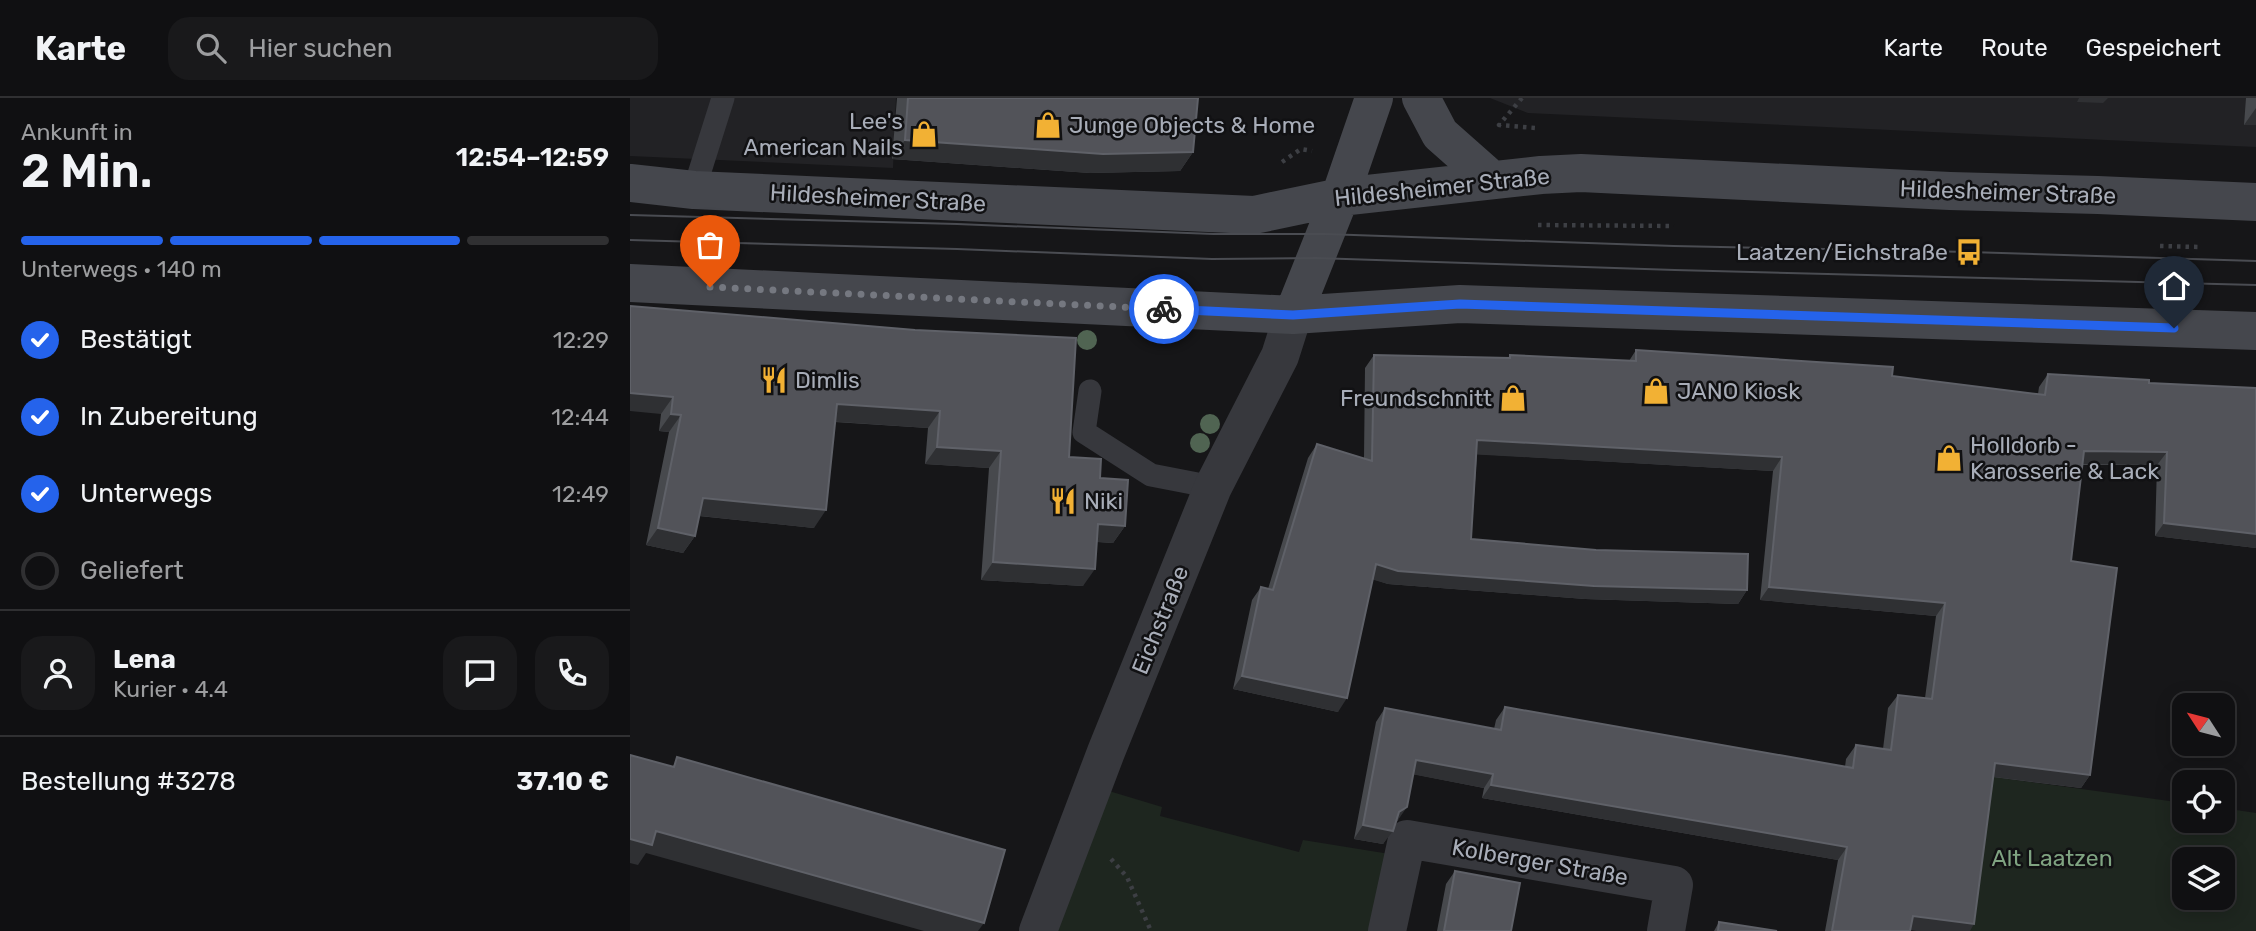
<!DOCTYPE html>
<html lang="de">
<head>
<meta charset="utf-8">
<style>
  :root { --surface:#101012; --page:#19191b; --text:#f1f3f6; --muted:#9c9d9f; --line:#303032; --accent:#2563eb }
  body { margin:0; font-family:Rubik,sans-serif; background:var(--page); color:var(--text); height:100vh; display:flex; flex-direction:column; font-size:26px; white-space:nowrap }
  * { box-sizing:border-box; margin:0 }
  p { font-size:23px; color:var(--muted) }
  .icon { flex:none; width:38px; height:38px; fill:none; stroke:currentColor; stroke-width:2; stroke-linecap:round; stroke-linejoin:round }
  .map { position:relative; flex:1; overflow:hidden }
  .panel { display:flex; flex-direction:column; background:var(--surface); width:630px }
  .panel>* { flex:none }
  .needle { width:46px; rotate:306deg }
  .tools { position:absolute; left:1542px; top:595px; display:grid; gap:14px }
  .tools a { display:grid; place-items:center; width:63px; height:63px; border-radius:14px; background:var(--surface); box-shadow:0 4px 18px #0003,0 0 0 2px var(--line); font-size:35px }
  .pin { position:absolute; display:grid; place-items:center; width:60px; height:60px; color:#fff; margin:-72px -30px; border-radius:50% 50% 50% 0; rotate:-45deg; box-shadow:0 0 7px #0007 }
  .pin .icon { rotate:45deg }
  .courier { position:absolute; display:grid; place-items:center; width:70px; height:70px; margin:-35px; border:5px solid #2563eb; border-radius:50%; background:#fff; color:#222; box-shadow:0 2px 9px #0007 }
  .overview em { font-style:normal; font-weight:600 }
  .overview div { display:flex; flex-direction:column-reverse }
  .overview { display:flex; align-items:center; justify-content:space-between; height:119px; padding:0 21px }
  h1 { font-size:46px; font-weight:600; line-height:52px }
  .bar { display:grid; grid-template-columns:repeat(4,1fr); gap:10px 7px; align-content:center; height:84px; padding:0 21px }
  .bar i { height:9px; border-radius:5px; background:var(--line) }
  .bar .active { background:var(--accent) }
  .bar p { grid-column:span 4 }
  .line { display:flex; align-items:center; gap:18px; padding:0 21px; border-top:2px solid var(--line) }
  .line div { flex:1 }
  .round { display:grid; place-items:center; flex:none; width:74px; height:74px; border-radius:21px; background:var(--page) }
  ol { padding:0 21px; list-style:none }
  li { display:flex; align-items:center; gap:21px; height:77px }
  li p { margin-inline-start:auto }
  li .icon { padding:7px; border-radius:50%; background:var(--accent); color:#fff; stroke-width:4 }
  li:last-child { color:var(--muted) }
  li i { width:38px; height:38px; border:4px solid var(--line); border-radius:50% }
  header { display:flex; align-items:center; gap:42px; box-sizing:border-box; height:98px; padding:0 35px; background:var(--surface); border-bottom:2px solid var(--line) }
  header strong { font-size:33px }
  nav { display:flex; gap:38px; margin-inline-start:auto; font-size:24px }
  .search { width:490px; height:63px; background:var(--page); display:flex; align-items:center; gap:18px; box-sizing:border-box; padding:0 24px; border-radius:21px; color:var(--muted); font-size:26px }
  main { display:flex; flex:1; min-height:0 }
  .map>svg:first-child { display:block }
</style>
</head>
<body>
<header>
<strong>Karte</strong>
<div class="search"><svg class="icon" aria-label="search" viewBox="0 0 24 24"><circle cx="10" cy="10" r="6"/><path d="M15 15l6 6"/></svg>Hier suchen</div>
<nav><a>Karte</a><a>Route</a><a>Gespeichert</a></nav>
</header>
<main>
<section class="panel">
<div class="overview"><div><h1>2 Min.</h1><p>Ankunft in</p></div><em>12:54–12:59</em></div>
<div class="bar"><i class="active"></i><i class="active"></i><i class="active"></i><i></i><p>Unterwegs · 140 m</p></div>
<ol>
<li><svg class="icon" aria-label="check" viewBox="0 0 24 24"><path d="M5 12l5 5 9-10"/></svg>Bestätigt<p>12:29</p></li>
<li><svg class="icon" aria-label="check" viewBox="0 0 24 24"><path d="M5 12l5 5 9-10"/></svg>In Zubereitung<p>12:44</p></li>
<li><svg class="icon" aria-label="check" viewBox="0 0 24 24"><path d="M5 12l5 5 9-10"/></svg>Unterwegs<p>12:49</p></li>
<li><i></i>Geliefert</li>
</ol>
<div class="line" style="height:126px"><a class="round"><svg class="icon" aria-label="person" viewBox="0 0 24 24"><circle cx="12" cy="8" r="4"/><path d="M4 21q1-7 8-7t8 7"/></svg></a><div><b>Lena</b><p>Kurier · 4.4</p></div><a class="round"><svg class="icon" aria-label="chat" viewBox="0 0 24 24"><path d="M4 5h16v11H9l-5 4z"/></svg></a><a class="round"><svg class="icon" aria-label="phone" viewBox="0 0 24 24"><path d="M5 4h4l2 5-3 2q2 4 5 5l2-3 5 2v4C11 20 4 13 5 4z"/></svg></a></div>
<div class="line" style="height:91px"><div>Bestellung #3278</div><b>37.10 €</b></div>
</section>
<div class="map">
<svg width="1626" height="833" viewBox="0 0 1626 833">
  <rect width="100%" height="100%" fill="#161618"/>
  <path fill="#222225" d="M 0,0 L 266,0 L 263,70 L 0,58 Z
    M 860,0 L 1626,0 L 1626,49 L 898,15 Z"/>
  <path fill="#1e261f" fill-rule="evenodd" d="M 1356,678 L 1554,705 L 1554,723 L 1592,723 L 1593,710 L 1626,715 L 1626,833 L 1336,833 ZM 1554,761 L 1592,761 L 1592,800 L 1554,800 Z
    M 479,693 L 532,709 L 530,718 L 669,754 L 673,742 L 772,758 L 755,833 L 422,833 Z"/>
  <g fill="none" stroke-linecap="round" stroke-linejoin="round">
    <path stroke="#3d3f44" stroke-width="4.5" stroke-dasharray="3.5 5" stroke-linecap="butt" d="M 892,0 L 869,27 L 906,30
      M 652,64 L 671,51 L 682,53
      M 908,127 L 1044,128
      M 1530,148 L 1569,149
      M 481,761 L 497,779 L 521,833"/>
    <path stroke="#37383d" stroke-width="23" d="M 64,92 L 93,0
      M 460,293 L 454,334 L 521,377 L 583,389"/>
    <path stroke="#37383d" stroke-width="38" d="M 408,833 L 476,654 L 583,389 L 650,258 L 663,217
      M 757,833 L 777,741 L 1044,787 L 1036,833"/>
    <path stroke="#45474d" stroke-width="38" d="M 791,0 L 810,36 L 862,82
      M 0,85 L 64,92 L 624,117 L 710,99 L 911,77 L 951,75 L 1320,93 L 1468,97 L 1626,104
      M 0,185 L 663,217 L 830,206 L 1626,233
      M 663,217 L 710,99 L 744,0"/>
    <path stroke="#4a4c52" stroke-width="2" d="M 0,117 L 327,126 L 583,136 L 695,136 L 1044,148 L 1339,154 L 1626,163
      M 0,142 L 327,151 L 582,161 L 686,160 L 1045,172 L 1626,187"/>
  </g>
  <g fill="#506452">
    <circle cx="457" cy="242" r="10"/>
    <circle cx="580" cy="326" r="10"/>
    <circle cx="570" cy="345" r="10"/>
  </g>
  <path fill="#47494d" d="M 267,0 L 568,0 L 563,54 L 550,73 L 460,75 L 262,61 Z
    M 1616,0 L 1626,0 L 1626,27 L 1614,27 Z
    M 0,208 L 285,232 L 439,359 L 470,380 L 495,428 L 483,445 L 467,444 L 453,488 L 351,482 L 359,370 L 295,366 L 298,330 L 205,324 L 184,430 L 69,418 L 65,438 L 53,455 L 16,447 L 39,334 L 29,333 L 31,316 Z
    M 1006,252 L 1262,278 L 1408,296 L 1409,289 L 1418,276 L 1519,285 L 1626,450 L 1525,438 L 1527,367 L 1452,367 L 1441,463 L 1460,677 L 1451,690 L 1363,679 L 1280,833 L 1195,833 L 1208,762 L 852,700 L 854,690 L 783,676 L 768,722 L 753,746 L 724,741 L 746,624 L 755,610 L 864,631 L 866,622 L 875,609 L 1215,669 L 1216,661 L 1226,647 L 1253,651 L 1258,610 L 1268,597 L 1295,600 L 1306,518 L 1130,502 L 1143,373 L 847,356 L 841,441 L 1117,492 L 1108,506 L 955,501 L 758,486 L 743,481 L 708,614 L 603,591 L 622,502 L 631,489 L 638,491 L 678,360 L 687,346 L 734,360 L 735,270 L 744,257 L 878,260 L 880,257 L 999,263 Z
    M 825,773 L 881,833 L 807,833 L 816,786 Z
    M 1089,824 L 1147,833 L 1084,833 Z"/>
  <path fill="#2f3033" d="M 1449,0 L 1478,0 L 1473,5 L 1447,4 Z
    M 1626,10 L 1626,27 L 1614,27 Z
    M 275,42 L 563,54 L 550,73 L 460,75 L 262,61 Z
    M 0,295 L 43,299 L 31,316 L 0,313 Z
    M 207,306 L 310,313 L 298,330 L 195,323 Z
    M 41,316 L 51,317 L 39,334 L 29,333 Z
    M 847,342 L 1152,359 L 1143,373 L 838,356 Z
    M 307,349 L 371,353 L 359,370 L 295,366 Z
    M 1454,353 L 1537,354 L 1527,367 L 1445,366 Z
    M 73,400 L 196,412 L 184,430 L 61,417 Z
    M 1534,425 L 1626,436 L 1626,450 L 1525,438 Z
    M 468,426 L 495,428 L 483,445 L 456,443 Z
    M 28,430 L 65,438 L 53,455 L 16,447 Z
    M 363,464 L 465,471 L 453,488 L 351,482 Z
    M 746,466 L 1117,492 L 1108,506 L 955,501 L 758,486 L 737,480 Z
    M 1139,489 L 1315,505 L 1306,518 L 1130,502 Z
    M 612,578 L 717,600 L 708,614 L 603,591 Z
    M 786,662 L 863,676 L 854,690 L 776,675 Z
    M 1365,665 L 1460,677 L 1451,690 L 1356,678 Z
    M 861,687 L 1217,749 L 1208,762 L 852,700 Z
    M 777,709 L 768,722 L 760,727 L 769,714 Z
    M 733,727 L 763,733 L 753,746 L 724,741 Z
    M 26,733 L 354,825 L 348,833 L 294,833 L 16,755 L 8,767 L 0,765 L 0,741 Z
    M 1283,818 L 1344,826 L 1340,833 L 1286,833 L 1273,831 Z"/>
  <path fill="#525359" stroke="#5f6168" stroke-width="2" d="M 278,0 L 568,0 L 563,54 L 473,56 L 275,42 Z
    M 0,208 L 285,232 L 446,240 L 439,359 L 471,361 L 470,380 L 498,382 L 495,428 L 468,426 L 465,471 L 363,464 L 371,353 L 307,349 L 310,313 L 207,306 L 196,412 L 73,400 L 65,438 L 28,430 L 51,317 L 41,316 L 43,299 L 0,295 Z
    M 1006,252 L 1263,269 L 1262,278 L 1415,297 L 1418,276 L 1519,282 L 1519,285 L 1626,290 L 1626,436 L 1534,425 L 1537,354 L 1454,353 L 1441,463 L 1487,470 L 1460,677 L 1365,665 L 1344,826 L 1283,818 L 1280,833 L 1202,833 L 1217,749 L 861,687 L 863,676 L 786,662 L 777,709 L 769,714 L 763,733 L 733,727 L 755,610 L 871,632 L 875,609 L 1223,670 L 1226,647 L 1261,652 L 1268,597 L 1302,601 L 1315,505 L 1139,489 L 1152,359 L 847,342 L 841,441 L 966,452 L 1118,456 L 1117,492 L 964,488 L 768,473 L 746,466 L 717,600 L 612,578 L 631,489 L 643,492 L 687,346 L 742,363 L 744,257 L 880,260 L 880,257 L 1006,263 Z
    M 0,657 L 44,669 L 47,659 L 375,752 L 354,825 L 26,733 L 22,747 L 0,741 Z
    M 825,773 L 890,785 L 881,833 L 814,833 Z
    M 1089,824 L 1147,833 L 1088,833 Z"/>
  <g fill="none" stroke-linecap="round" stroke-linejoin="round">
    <path stroke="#757880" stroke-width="7" stroke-dasharray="0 12.6" d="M 80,189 L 534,211"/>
    <path stroke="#2563eb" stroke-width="9" d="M 534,211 L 663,217 L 830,206 L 1544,230"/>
  </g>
  <defs>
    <symbol id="shop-bare" viewBox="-9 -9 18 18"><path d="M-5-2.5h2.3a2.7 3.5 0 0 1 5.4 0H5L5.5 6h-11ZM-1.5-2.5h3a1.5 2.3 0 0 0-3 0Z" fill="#f2b134" stroke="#111113" stroke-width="2.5" paint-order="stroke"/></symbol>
    <symbol id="bus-bare" viewBox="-9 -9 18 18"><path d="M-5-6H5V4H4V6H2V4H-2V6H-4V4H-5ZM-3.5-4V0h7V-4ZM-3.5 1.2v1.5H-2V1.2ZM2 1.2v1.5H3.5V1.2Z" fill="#f2b134" stroke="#111113" stroke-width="2.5" paint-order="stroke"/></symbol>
    <symbol id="restaurant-bare" viewBox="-9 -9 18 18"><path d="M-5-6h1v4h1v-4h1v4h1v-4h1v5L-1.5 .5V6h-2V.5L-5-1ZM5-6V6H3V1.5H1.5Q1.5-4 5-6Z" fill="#f2b134" stroke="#111113" stroke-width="2.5" paint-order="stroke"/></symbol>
  </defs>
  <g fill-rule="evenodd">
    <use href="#shop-bare" x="399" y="8" width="38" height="38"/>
    <use href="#shop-bare" x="275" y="17" width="38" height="38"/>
    <use href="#bus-bare" x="1320" y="135" width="38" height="38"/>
    <use href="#restaurant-bare" x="125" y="263" width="38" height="38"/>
    <use href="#shop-bare" x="1007" y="274" width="38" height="38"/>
    <use href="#shop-bare" x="864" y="281" width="38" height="38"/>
    <use href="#shop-bare" x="1300" y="341" width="38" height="38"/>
    <use href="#restaurant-bare" x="414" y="384" width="38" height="38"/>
  </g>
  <g text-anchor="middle" stroke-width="5" stroke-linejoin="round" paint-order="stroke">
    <g font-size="23" fill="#a8adb8" stroke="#111113" text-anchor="start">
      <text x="273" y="31" text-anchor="end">Lee's<tspan x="273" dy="26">American Nails</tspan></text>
      <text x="439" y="35">Junge Objects &amp; Home</text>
      <text x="1318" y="162" text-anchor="end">Laatzen/Eichstraße</text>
      <text x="165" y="290">Dimlis</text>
      <text x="1047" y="301">JANO Kiosk</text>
      <text x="862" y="308" text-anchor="end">Freundschnitt</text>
      <text x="1340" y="355">Holldorb -<tspan x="1340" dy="26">Karosserie &amp; Lack</tspan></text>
      <text x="454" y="411">Niki</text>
    </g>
    <g font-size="23" fill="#a8adb8" stroke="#111113">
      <text transform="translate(812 89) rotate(-6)" y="8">Hildesheimer Straße</text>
      <text transform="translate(1378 94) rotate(2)" y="8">Hildesheimer Straße</text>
      <text transform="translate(248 100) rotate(3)" y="8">Hildesheimer Straße</text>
      <text transform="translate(530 522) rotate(-68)" y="8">Eichstraße</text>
      <text transform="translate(910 764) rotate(10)" y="8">Kolberger Straße</text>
    </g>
    <g font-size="23" fill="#7fa381" stroke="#111113">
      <text x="1422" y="768">Alt Laatzen</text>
    </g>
  </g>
</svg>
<div class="tools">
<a><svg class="needle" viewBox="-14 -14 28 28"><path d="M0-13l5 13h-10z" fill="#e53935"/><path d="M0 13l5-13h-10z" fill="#9c9d9f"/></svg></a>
<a><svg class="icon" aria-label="locate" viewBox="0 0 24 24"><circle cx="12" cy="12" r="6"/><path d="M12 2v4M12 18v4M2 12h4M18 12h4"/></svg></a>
<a><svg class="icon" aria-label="layers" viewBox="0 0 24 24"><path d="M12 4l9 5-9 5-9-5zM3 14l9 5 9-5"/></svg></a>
</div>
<div class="pin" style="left:80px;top:189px;background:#ea580c"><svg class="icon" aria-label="bag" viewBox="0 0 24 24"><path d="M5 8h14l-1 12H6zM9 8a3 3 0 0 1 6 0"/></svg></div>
<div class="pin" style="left:1544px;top:230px;background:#1f2937"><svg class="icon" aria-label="home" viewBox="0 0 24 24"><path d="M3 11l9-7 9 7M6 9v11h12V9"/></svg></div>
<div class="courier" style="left:534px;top:211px"><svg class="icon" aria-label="bike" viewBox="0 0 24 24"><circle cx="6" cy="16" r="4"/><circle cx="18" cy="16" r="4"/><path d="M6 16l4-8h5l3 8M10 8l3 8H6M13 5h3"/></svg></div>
</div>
</main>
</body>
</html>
